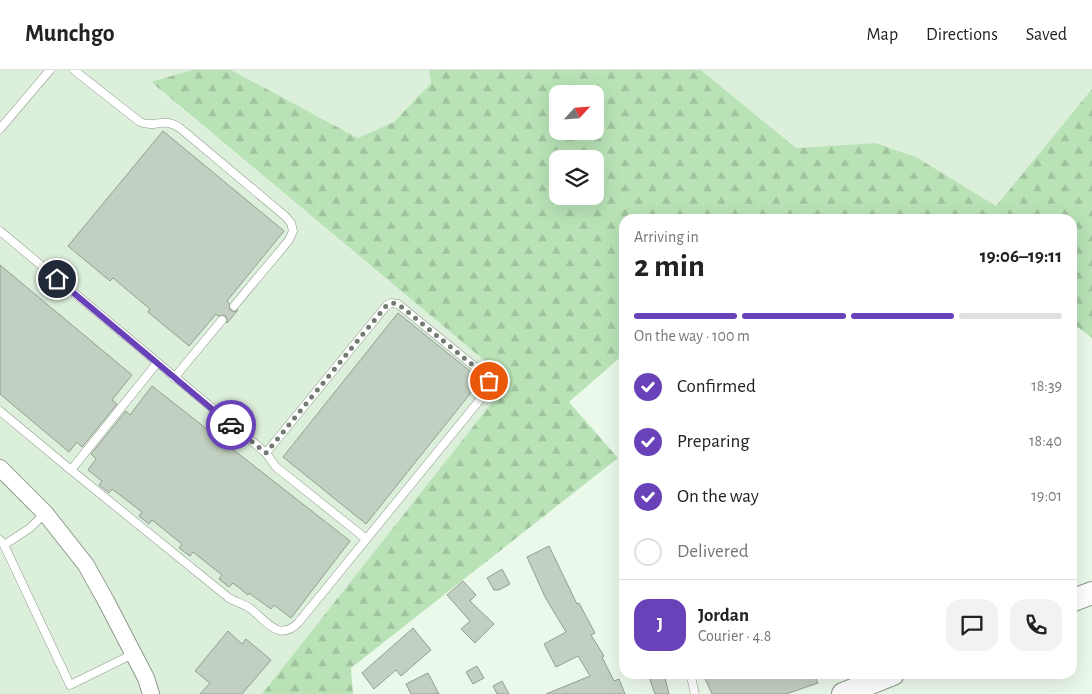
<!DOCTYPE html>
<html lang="en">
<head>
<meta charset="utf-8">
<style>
  :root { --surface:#fff; --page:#f2f2f2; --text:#222; --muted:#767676; --line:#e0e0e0; --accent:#6941b9 }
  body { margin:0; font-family:"Alegreya Sans",sans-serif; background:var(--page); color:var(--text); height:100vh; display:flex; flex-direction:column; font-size:19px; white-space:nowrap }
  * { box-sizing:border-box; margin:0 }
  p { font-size:16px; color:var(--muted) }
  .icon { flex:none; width:28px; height:28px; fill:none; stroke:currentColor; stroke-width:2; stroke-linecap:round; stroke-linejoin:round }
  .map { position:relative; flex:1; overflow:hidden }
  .side { position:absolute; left:619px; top:144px; width:458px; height:465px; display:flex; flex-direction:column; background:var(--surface); border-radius:15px; box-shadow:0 5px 20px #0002 }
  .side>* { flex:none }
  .needle { width:32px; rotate:64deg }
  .tools { position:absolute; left:549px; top:15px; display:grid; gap:10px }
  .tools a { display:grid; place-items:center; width:55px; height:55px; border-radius:10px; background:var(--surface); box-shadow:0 5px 20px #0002; font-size:25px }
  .pin { position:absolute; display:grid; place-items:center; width:42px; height:42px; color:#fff; margin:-21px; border:2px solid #fff; border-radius:50%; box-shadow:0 1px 5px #0007 }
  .courier { position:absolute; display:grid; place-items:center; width:50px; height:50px; margin:-25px; border:4px solid #6941b9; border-radius:50%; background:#fff; color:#222; box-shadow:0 1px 6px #0007 }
  .head em { font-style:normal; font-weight:600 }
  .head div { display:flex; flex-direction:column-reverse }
  .head { display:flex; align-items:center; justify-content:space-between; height:85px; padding:0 15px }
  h1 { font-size:32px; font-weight:600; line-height:38px }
  .bar { display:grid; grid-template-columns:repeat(4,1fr); gap:8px 5px; align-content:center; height:60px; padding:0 15px }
  .bar i { height:6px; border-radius:4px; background:var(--line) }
  .bar .current { background:var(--accent) }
  .bar p { grid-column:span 4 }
  .line { display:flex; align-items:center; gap:12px; padding:0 15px; border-top:1px solid var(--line) }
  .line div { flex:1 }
  .round { display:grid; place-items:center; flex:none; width:52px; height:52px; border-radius:15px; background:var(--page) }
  ol { padding:0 15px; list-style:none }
  li { display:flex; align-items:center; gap:15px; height:55px }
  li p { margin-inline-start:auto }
  li .icon { padding:5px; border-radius:50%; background:var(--accent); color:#fff; stroke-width:4 }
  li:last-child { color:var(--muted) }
  li i { width:28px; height:28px; border:2px solid var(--line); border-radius:50% }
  header { display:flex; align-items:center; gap:30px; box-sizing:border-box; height:70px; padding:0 25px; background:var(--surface); border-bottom:1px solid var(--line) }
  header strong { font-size:24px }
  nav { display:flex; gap:28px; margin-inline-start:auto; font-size:18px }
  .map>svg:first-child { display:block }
</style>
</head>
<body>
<header>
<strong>Munchgo</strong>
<nav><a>Map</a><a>Directions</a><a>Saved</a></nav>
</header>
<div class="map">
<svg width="1092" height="624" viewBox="0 0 1092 624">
  <defs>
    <pattern id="forest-firs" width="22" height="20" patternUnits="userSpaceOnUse" patternTransform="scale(1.25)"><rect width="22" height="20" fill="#b9e3b7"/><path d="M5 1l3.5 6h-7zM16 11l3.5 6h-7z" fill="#a0c39e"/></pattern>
  </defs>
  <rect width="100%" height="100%" fill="#ebf9ea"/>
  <path fill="#dcefdb" d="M 0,0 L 192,0 L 151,13 L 509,311 L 262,624 L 0,624 Z
    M 231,0 L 429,0 L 431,13 L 394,52 L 358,68 Z
    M 701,0 L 1092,0 L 1092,19 L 996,136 L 916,87 L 876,73 L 796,78 Z"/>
  <path fill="url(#forest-firs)" fill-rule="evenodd" d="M 192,0 L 231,0 L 358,68 L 394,52 L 431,13 L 429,0 L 701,0 L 796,78 L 876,73 L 916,87 L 996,136 L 1092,19 L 1092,268 L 1071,252 L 1071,149 L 624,149 L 624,284 L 569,332 L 618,388 L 351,598 L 353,624 L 262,624 L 509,311 L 151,12 ZM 558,24 L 595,24 L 595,61 L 558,61 ZM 558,89 L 595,89 L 595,126 L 558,126 Z"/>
  <path fill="#c2d0c1" stroke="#929f91" d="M 163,61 L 284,161 L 227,231 L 229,233 L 230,240 L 234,242 L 238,240 L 227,253 L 227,249 L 225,245 L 218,246 L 216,244 L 189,276 L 148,242 L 150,239 L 113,208 L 110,211 L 68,176 Z
    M 0,195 L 132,305 L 112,330 L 117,334 L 82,377 L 77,372 L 69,382 L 0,324 Z
    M 398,243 L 481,310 L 366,454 L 283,387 Z
    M 152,316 L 350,471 L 291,548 L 274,535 L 271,539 L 249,523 L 248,525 L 233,513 L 229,517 L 219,509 L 222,505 L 193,482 L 190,486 L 179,478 L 182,474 L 152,450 L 149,454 L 139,446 L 142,442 L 112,419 L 109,423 L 99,415 L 102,411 L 88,400 L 96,389 L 91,384 L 126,341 L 130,345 Z
    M 549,476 L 577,534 L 579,533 L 595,563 L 591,565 L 604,586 L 602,587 L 614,611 L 619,609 L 625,624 L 546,624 L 590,606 L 578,586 L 556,597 L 544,574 L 566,562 L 545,527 L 527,487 Z
    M 502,499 L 510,514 L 499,520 L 494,520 L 487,508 Z
    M 463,511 L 476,525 L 470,531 L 494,554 L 475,573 L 461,559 L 470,551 L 447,525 Z
    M 413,558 L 431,580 L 401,606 L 396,600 L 374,619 L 362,603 Z
    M 228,561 L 242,574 L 246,569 L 271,590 L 242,624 L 200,624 L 210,613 L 195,601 Z
    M 477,596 L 484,608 L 473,614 L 466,602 Z
    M 428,603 L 439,624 L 411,624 L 406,614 Z
    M 648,604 L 664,604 L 669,624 L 655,624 Z
    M 703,604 L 814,604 L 818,613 L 786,624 L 712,624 Z
    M 502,611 L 509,624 L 497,624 L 493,616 Z"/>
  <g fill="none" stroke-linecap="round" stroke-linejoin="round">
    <defs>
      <path id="lane" d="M 74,0 L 140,52 C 155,59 162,46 180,58 L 285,146 L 291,153 L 293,161 L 289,170 L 234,236
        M 0,59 L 50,0
        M 0,161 L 266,383 L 276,397 L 365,468
        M 174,308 L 222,250
        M 0,341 L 71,400 L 229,528 C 236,532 244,534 251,539 C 266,551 279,572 298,553 L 487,321 L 489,311 L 485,305 L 398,234 L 391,233 L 386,236 L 266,383
        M 71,400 L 157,293
        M 0,470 L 4,475 L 30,458 L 45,443
        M 4,475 L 70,615 L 133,584
        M 692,611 L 695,624"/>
      <path id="street" d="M 0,398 L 45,443 L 86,495 L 106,531 L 146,608 L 151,624"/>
      <path id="secondary" d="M 1071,531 L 1092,523
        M 843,624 L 893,604"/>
    </defs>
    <use href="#lane" stroke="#8d9a8c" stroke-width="9"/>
    <use href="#street" stroke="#8d9a8c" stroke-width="18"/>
    <use href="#secondary" stroke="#8d9a8c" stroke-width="24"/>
    <use href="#lane" stroke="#fff" stroke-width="8"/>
    <use href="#street" stroke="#fff" stroke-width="16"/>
    <use href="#secondary" stroke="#fff" stroke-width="22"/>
  </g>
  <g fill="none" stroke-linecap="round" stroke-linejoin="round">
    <path stroke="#727b72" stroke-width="5" stroke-dasharray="0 9" d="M 231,355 L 266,383 L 386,236 L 392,233 L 398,234 L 485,305 L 489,311"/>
    <path stroke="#6941b9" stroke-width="6" d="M 57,209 L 231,355"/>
  </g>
</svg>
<div class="tools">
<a><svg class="needle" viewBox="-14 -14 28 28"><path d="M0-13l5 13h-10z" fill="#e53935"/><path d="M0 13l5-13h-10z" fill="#767676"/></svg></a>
<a><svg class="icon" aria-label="layers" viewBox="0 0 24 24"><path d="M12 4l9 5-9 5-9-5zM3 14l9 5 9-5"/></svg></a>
</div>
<div class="pin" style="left:489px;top:311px;background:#ea580c"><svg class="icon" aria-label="bag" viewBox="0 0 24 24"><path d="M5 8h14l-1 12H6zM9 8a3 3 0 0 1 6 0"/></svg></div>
<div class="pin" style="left:57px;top:209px;background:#1f2937"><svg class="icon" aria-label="home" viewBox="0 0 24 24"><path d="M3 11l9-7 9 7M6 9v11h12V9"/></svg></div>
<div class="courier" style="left:231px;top:355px"><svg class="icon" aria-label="car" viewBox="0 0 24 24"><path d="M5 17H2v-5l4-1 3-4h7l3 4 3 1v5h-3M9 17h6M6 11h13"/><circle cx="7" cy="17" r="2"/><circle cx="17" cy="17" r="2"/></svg></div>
<section class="side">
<div class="head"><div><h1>2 min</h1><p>Arriving in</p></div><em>19:06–19:11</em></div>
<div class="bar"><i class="current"></i><i class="current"></i><i class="current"></i><i></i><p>On the way · 100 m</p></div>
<ol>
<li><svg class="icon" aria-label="check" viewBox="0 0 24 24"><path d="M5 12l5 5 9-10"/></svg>Confirmed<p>18:39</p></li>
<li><svg class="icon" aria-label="check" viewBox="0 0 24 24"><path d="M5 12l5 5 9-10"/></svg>Preparing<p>18:40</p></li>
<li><svg class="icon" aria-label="check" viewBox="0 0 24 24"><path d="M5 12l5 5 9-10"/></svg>On the way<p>19:01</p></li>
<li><i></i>Delivered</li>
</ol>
<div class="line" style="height:90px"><b class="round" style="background:var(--accent);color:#fff">J</b><div><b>Jordan</b><p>Courier · 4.8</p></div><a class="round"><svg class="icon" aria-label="chat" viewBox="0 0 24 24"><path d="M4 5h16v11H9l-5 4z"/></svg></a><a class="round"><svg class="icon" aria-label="phone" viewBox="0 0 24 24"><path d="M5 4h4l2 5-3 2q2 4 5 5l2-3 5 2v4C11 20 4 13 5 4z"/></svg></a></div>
</section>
</div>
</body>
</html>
